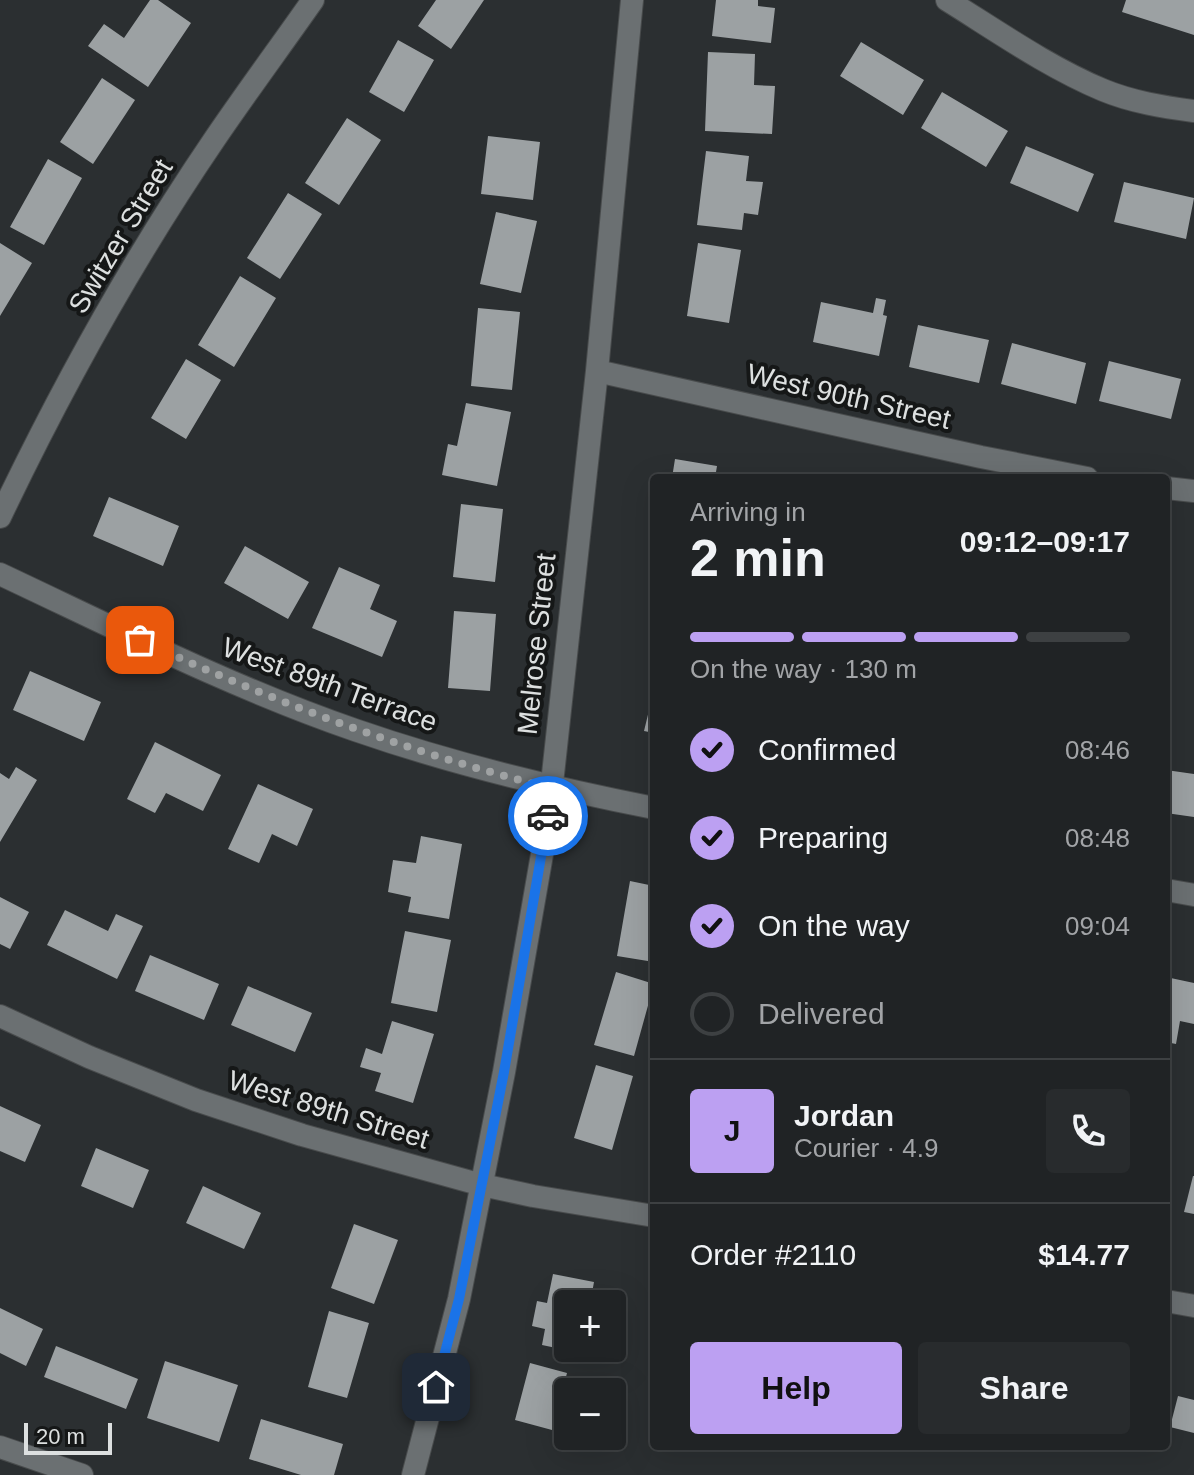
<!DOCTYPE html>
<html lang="en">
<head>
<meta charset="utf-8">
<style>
  :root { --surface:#202325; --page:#282b2d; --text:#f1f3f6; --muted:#a2a4a7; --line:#3d4042; --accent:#bca0f2 }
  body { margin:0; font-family:Arial,sans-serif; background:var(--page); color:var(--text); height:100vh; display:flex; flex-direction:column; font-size:30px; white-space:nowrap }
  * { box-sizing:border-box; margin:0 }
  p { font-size:26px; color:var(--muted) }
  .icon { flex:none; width:44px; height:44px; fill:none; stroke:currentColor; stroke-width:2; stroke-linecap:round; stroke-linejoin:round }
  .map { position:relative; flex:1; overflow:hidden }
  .details { position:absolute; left:650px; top:474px; width:520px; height:976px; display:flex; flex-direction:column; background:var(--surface); border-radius:8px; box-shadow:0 8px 32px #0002,0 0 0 2px var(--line) }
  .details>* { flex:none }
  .buttons { position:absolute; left:554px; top:1290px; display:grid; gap:16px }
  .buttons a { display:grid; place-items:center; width:72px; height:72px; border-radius:8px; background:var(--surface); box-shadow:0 8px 32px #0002,0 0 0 2px var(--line); font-size:40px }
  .scale { position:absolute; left:24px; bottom:20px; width:88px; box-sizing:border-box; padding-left:8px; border:4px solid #dde0e0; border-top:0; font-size:22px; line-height:28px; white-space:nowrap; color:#dde0e0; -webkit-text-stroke:6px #151717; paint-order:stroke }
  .pin { position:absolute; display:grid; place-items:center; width:68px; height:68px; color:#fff; margin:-34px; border-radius:16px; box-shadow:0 4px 12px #0006 }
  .courier { position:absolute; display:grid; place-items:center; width:80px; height:80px; margin:-40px; border:6px solid #1a73e8; border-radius:50%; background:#fff; color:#222; box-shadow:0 2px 10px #0007 }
  .summary em { font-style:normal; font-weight:600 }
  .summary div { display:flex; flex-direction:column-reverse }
  .summary { display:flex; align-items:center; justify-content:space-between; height:136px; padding:0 40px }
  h1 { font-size:52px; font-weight:600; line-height:60px }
  .bar { display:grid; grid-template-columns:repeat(4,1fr); gap:12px 8px; align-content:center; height:96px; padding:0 40px }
  .bar i { height:10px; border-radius:6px; background:var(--line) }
  .bar .on { background:var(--accent) }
  .bar p { grid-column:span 4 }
  .line { display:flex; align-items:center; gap:20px; padding:0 40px; border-top:2px solid var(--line) }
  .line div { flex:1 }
  .round { display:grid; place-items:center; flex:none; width:84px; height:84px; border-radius:8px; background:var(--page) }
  ol { padding:0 40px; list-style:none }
  li { display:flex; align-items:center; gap:24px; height:88px }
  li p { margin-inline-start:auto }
  li .icon { padding:8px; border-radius:50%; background:var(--accent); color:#111; stroke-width:4 }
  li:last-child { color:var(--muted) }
  li i { width:44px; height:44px; border:4px solid var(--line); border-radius:50% }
  .primary-button { display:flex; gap:16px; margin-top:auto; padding:16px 40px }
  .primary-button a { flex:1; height:92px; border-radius:8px; background:var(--accent); color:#111; font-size:32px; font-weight:600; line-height:92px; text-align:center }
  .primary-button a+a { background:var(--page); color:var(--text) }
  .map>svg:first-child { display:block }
</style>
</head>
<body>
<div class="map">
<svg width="1194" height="1475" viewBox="0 0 1194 1475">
  <rect width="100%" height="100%" fill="#2b2f31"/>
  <path fill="#9ca1a3" d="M 150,0 L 158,0 L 191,23 L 148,87 L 88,46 L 104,24 L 124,38 Z
    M 436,0 L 484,0 L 451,49 L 418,26 Z
    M 716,0 L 758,0 L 758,6 L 775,8 L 771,43 L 712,36 Z
    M 1126,0 L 1194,0 L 1194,35 L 1122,12 Z
    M 398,40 L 434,60 L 404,112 L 369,92 Z
    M 861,42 L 924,80 L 903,115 L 840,76 Z
    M 708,52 L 755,54 L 754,85 L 775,86 L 772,134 L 705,131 Z
    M 102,78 L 135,100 L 93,164 L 60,142 Z
    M 942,92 L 1008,131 L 986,167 L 921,128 Z
    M 347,118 L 381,140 L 339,205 L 305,183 Z
    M 488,136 L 540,142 L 533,200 L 481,194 Z
    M 1026,146 L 1094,174 L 1078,212 L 1010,183 Z
    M 706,151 L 749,156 L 746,181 L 763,182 L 758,215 L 744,213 L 742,230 L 697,225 Z
    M 48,159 L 82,178 L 44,245 L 10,227 Z
    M 1124,182 L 1194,198 L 1186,239 L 1114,222 Z
    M 288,193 L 322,214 L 280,279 L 247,258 Z
    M 496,212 L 537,221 L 521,293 L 480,284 Z
    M 0,243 L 32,263 L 0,316 Z
    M 698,243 L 741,250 L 729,323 L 687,316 Z
    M 240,276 L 276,298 L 234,367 L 198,345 Z
    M 876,298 L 886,300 L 883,315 L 887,316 L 879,356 L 813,342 L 821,302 L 873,313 Z
    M 478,308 L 520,312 L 512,390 L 471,386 Z
    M 918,325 L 989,340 L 979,383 L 909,367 Z
    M 1012,343 L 1086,363 L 1076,404 L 1001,384 Z
    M 186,359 L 221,380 L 186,439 L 151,418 Z
    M 1109,361 L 1181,379 L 1171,419 L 1099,401 Z
    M 466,403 L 511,412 L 497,486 L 442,475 L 448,444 L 457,446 Z
    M 675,459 L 717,466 L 715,478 L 672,478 Z
    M 109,497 L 179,526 L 163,566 L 93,536 Z
    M 461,504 L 503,509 L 495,582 L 453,577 Z
    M 245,546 L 309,582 L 288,619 L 224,583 Z
    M 339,567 L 380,585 L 370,609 L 397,621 L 382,657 L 312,628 Z
    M 454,611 L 496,614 L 490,691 L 448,688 Z
    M 30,671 L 101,702 L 84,741 L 13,710 Z
    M 653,694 L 654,694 L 654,733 L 644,731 Z
    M 155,742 L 221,775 L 203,811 L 166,793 L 155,813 L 127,799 Z
    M 16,767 L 37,780 L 0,842 L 0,773 L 9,779 Z
    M 1166,770 L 1194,774 L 1194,817 L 1166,813 Z
    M 258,784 L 313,809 L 297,846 L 272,834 L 259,863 L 228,849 Z
    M 421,836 L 462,844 L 449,919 L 408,912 L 411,897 L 388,892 L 393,860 L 416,863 Z
    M 630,881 L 654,886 L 654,962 L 617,956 Z
    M 0,897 L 29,912 L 10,949 L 0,944 Z
    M 65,910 L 108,931 L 116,914 L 143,926 L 117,979 L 47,945 Z
    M 405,931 L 451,940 L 437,1012 L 391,1003 Z
    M 150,955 L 219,984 L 204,1020 L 135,991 Z
    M 616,972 L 654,984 L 634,1056 L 594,1045 Z
    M 1166,977 L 1194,983 L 1194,1024 L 1180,1021 L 1176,1044 L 1166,1042 Z
    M 248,986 L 312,1013 L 295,1052 L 231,1025 Z
    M 392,1021 L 434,1034 L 413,1103 L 375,1091 L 381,1073 L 360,1067 L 366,1048 L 382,1054 Z
    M 596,1065 L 633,1076 L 612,1150 L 574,1138 Z
    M 0,1106 L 41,1125 L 25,1162 L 0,1151 Z
    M 96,1148 L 149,1170 L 133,1208 L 81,1186 Z
    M 1193,1176 L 1194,1176 L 1194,1214 L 1184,1212 Z
    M 203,1186 L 261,1213 L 244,1249 L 186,1223 Z
    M 354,1224 L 398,1240 L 374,1304 L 331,1288 Z
    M 553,1274 L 594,1282 L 590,1304 L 568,1304 L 568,1348 L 581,1348 L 580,1353 L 542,1345 L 545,1329 L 532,1326 L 537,1301 L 547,1303 Z
    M 0,1308 L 43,1329 L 26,1366 L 0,1353 Z
    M 329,1311 L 369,1323 L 347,1398 L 308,1387 Z
    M 56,1346 L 138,1379 L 126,1409 L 44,1377 Z
    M 165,1361 L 238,1385 L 219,1442 L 147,1418 Z
    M 530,1363 L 567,1373 L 552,1430 L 515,1420 Z
    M 1178,1396 L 1194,1400 L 1194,1433 L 1170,1427 Z
    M 261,1419 L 343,1444 L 334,1475 L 301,1475 L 249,1459 Z"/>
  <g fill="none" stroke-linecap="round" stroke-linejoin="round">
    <defs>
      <path id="minor" d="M 947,0 C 997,31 1048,67 1103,90 C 1132,102 1163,107 1194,111
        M 597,371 L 981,457 L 1087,478
        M 1166,488 L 1194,491
        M 0,517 C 62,387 133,259 214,140 C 246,93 280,47 313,0
        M 0,574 C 117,629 233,688 355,730 C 453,764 552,788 654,808
        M 1166,890 L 1194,895
        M 0,1016 L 89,1057 L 196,1100 L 302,1135 L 482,1185 L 533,1196 L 654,1216
        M 1166,1301 L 1194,1306
        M 0,1447 L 82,1475
        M 413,1475 L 459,1299 L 504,1072 L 548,820 L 597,371 L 632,0"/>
    </defs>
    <use href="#minor" stroke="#484b4c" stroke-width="24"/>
    <use href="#minor" stroke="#6b7072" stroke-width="22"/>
  </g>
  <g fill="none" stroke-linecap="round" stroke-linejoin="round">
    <path stroke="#9fa2a3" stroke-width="8" stroke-dasharray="0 14.4" d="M 140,640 C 272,701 409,753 551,788 L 548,816"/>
    <path stroke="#1a73e8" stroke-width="10" d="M 436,1387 L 459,1299 L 504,1072 L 548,816"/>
  </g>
  <g text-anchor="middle" stroke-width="8" stroke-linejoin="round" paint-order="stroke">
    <g font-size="28" fill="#dde0e0" stroke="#151717">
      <text transform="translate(120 236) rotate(-59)" y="10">Switzer Street</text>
      <text transform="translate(849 396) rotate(13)" y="10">West 90th Street</text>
      <text transform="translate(536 644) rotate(-84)" y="10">Melrose Street</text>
      <text transform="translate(330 684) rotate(20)" y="10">West 89th Terrace</text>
      <text transform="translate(329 1109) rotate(17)" y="10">West 89th Street</text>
    </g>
  </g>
</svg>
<div class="buttons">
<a>+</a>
<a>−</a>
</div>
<div class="scale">20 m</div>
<div class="pin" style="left:140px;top:640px;background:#ea580c"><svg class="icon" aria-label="bag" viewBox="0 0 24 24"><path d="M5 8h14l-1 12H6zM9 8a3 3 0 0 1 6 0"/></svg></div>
<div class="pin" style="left:436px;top:1387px;background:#1f2937"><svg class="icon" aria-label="home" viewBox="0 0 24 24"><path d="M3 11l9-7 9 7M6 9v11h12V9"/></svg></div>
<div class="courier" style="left:548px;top:816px"><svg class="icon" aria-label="car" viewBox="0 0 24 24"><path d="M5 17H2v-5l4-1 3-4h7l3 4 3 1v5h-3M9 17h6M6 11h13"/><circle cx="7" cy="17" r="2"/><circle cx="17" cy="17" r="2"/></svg></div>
<section class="details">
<div class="summary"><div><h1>2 min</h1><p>Arriving in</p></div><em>09:12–09:17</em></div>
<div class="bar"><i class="on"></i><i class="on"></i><i class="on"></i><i></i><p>On the way · 130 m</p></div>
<ol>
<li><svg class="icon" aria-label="check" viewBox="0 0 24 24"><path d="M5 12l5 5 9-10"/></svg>Confirmed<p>08:46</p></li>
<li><svg class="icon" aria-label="check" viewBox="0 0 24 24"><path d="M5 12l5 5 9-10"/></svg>Preparing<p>08:48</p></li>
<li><svg class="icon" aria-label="check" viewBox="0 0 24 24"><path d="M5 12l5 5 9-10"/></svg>On the way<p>09:04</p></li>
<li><i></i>Delivered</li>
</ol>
<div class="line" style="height:144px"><b class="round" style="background:var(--accent);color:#111">J</b><div><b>Jordan</b><p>Courier · 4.9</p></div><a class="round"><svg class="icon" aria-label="phone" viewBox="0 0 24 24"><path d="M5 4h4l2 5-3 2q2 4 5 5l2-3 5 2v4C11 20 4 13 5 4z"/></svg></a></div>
<div class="line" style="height:104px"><div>Order #2110</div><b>$14.77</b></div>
<div class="primary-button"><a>Help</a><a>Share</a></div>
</section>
</div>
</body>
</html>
